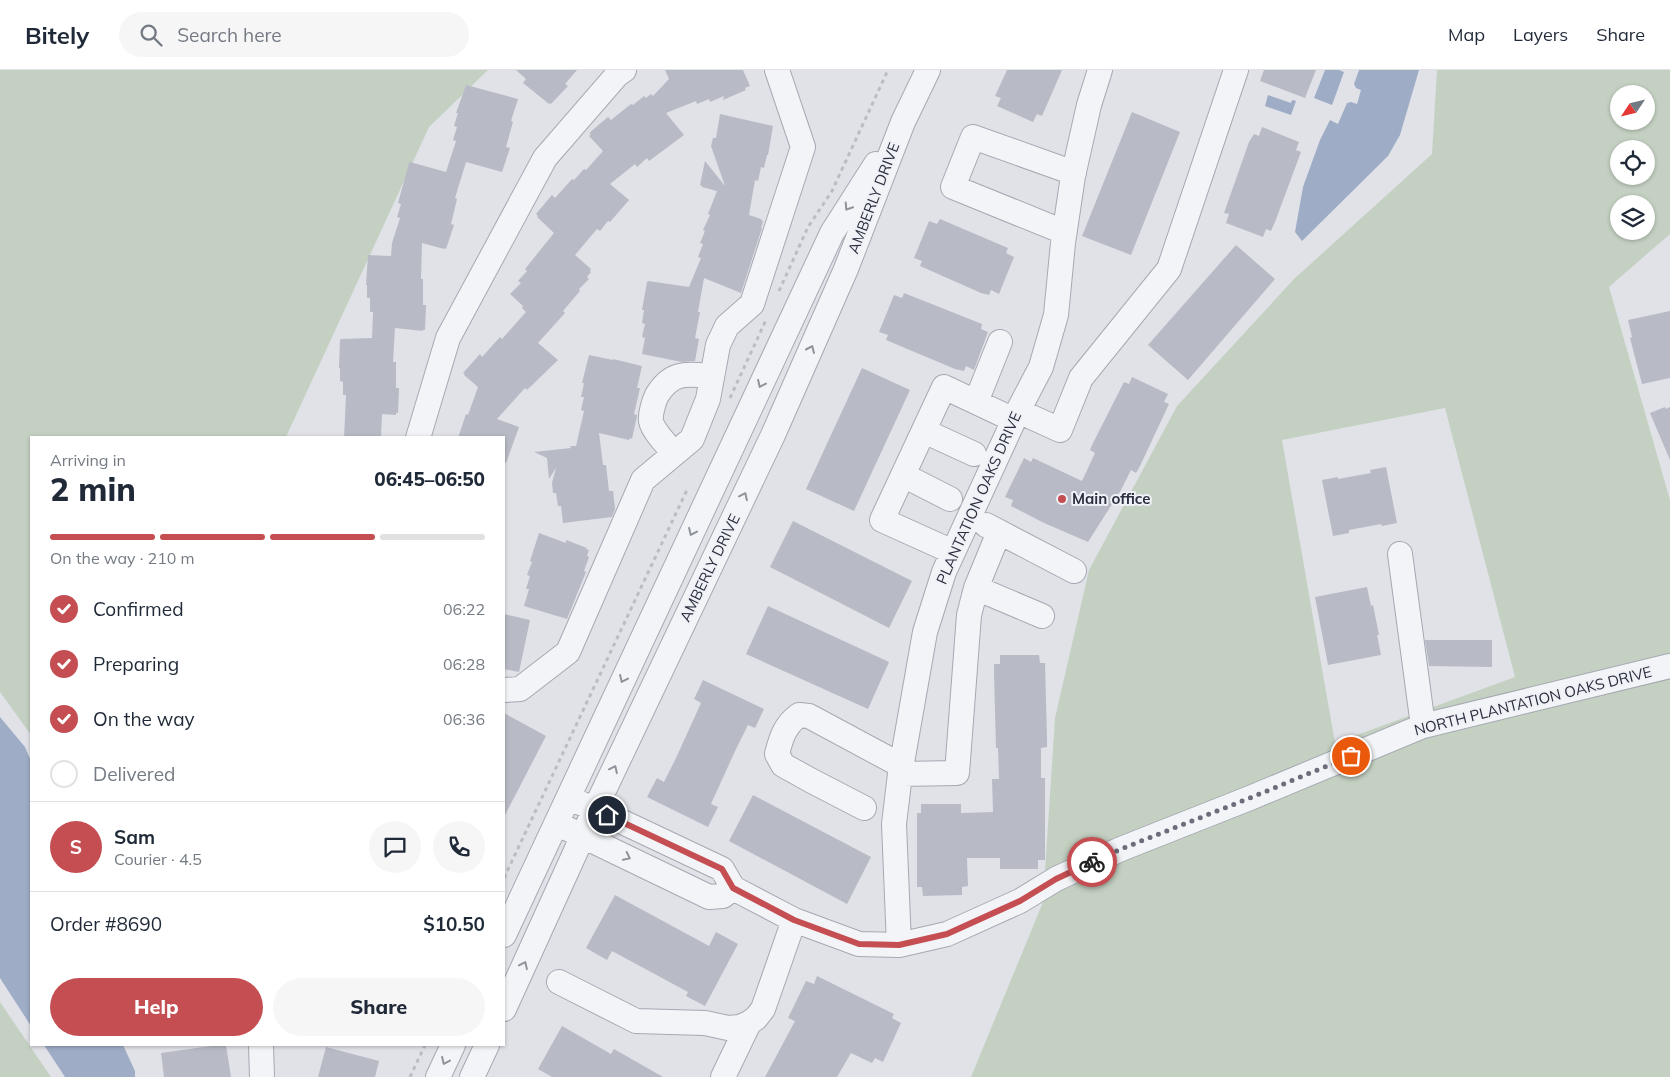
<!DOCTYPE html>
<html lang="en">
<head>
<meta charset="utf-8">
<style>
  :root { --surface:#fff; --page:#f6f6f7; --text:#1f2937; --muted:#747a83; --line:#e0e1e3; --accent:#c44e51 }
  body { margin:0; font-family:Mulish,sans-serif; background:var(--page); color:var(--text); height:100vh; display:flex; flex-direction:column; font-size:19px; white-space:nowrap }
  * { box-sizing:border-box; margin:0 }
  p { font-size:16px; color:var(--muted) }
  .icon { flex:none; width:28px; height:28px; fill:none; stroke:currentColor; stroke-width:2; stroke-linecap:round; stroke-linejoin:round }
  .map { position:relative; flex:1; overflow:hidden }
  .drawer { position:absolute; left:30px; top:366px; width:475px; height:610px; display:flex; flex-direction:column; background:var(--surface); border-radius:0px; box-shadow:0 1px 4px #0004 }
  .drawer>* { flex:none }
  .needle { width:32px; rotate:235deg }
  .buttons { position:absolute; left:1610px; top:15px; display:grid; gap:10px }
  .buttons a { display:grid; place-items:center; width:45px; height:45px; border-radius:50%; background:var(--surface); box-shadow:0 1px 4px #0004; font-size:25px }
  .pin { position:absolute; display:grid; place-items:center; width:42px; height:42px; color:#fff; margin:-21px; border:2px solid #fff; border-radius:50%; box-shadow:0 1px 5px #0007 }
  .courier { position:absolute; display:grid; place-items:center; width:50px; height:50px; margin:-25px; border:4px solid #c44e51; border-radius:50%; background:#fff; color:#222; box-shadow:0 1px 6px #0007 }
  .head em { font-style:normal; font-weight:800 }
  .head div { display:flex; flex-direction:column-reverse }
  .head { display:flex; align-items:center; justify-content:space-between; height:85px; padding:0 20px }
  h1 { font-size:32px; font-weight:800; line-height:38px }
  .bar { display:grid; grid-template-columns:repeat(4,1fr); gap:8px 5px; align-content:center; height:60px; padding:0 20px }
  .bar i { height:6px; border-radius:4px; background:var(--line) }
  .bar .on { background:var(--accent) }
  .bar p { grid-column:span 4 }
  .line { display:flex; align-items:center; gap:12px; padding:0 20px; border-top:1px solid var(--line) }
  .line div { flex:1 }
  .round { display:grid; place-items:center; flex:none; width:52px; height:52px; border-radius:26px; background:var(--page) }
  ol { padding:0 20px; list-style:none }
  li { display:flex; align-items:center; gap:15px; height:55px }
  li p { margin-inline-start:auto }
  li .icon { padding:5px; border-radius:50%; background:var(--accent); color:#fff; stroke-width:4 }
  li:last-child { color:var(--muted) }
  li i { width:28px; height:28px; border:2px solid var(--line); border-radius:50% }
  .cta { display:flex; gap:10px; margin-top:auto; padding:10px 20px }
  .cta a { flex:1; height:58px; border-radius:30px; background:var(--accent); color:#fff; font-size:20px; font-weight:800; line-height:58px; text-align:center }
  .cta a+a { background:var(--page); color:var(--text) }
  header { display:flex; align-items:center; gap:30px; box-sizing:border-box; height:70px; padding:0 25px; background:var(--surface); border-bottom:1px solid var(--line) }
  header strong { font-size:24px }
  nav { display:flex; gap:28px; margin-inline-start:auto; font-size:18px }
  .search { width:350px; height:45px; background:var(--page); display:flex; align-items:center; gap:12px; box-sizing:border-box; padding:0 18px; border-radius:28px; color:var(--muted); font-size:19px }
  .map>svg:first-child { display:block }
</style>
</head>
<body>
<header>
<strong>Bitely</strong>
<div class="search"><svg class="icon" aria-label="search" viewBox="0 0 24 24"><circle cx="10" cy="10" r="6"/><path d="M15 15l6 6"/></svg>Search here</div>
<nav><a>Map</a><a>Layers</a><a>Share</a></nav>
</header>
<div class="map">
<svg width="1670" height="1007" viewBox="0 0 1670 1007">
  <rect width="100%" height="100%" fill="#e0e2e8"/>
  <path fill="#c4d1c2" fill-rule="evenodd" d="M 0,0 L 488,0 L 429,57 L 286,367 L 31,368 L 31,665 L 0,622 Z
    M 1437,0 L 1670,0 L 1670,164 L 1609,217 L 1670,430 L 1670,1007 L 971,1007 L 1043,832 L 1055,648 L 1089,500 L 1177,336 L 1294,209 L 1432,84 ZM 1619,24 L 1646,24 L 1646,51 L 1619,51 ZM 1619,79 L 1646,79 L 1646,106 L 1619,106 ZM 1619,134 L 1646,134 L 1646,161 L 1619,161 ZM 1445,338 L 1515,607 L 1335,673 L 1282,370 Z
    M 0,932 L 51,1007 L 0,1007 Z"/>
  <path fill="#9eacc6" d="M 1325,0 L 1339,0 L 1344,2 L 1332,35 L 1314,28 Z
    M 1359,0 L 1419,0 L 1400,65 L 1388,86 L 1302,171 L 1295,162 L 1303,117 L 1320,70 L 1330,50 L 1338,54 L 1347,33 L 1351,32 L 1357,34 L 1361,20 L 1356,18 L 1354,14 Z
    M 1268,25 L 1291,33 L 1292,30 L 1296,31 L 1291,45 L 1265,36 Z
    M 0,647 L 25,677 L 31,691 L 31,956 L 0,908 Z
    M 44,975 L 123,975 L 135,1001 L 135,1007 L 65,1007 Z"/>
  <path fill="#b8bbc5" d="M 516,0 L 577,0 L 565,14 L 568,16 L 551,34 L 550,33 L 549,34 L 523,13 L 526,9 Z
    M 665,0 L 743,0 L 750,16 L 745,18 L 746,20 L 723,30 L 724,26 L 710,32 L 709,29 L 697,34 L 696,31 L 666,43 L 684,65 L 649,91 L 647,88 L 637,97 L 635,94 L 610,114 L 629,130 L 610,152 L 608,151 L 600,161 L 597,159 L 575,185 L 591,199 L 590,201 L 591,202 L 587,207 L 589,209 L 579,219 L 580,221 L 563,241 L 565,243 L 538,273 L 558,290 L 527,320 L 525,318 L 497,349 L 519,357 L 506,393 L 504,393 L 504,368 L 458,368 L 466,344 L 468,345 L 478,317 L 464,305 L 465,304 L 463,303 L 480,284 L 482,287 L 500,267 L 502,269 L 526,242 L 522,238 L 523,236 L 510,224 L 521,213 L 518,211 L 527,201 L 525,199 L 554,163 L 537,147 L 538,146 L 536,144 L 552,125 L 555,128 L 572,109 L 574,110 L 584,99 L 586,100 L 603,81 L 589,66 L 591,64 L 589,63 L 608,47 L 611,50 L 631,34 L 633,35 L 644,26 L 646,28 L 651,24 L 653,26 L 669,9 Z
    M 1007,0 L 1062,0 L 1042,46 L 1037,44 L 1033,52 L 997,36 L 1001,28 L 995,26 Z
    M 1264,0 L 1316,0 L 1305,28 L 1260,11 Z
    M 466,15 L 518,29 L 511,51 L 513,52 L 506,77 L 510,78 L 502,102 L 466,92 L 455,128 L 457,129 L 451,154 L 454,155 L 446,179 L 444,178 L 444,179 L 422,173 L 421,209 L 423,209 L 423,235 L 426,235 L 425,260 L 423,260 L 423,261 L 395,258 L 393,292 L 396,292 L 396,318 L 399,318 L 398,343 L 396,343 L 396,345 L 382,344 L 381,368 L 344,368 L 346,325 L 343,325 L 343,312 L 340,311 L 340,298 L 339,298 L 340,270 L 341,269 L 372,268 L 373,242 L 370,242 L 370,228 L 367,228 L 367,215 L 366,215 L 368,185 L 391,186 L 392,173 L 400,148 L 397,147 L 401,134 L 398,133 L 409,93 L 410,92 L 446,102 L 456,71 L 453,70 L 457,57 L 454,56 L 458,43 L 456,43 Z
    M 1132,42 L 1180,62 L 1131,185 L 1082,166 Z
    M 720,44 L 773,56 L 768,85 L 767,85 L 764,98 L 761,97 L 758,111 L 755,110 L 749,145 L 761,149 L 763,152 L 761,158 L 762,158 L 741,223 L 704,208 L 698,242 L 700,242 L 695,268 L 699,269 L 695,291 L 682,292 L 642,284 L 645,268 L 642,267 L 645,254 L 642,253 L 644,240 L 642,240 L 647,212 L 648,211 L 689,217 L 701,188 L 698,187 L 703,174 L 700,173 L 705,161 L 703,160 L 710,145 L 708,144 L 717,121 L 702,117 L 702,116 L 700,115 L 705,91 L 725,116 L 711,76 L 713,68 L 716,68 Z
    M 1262,57 L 1299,72 L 1296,80 L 1301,82 L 1275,152 L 1271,161 L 1266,159 L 1263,167 L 1226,153 L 1229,144 L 1224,143 L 1249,72 L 1254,64 L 1259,66 Z
    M 940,149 L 1008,178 L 1006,183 L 1014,187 L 999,224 L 991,220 L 989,225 L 981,223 L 920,196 L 922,191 L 914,188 L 929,151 L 937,154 Z
    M 1236,175 L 1275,209 L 1188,310 L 1148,275 Z
    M 904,223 L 982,254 L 981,259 L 988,262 L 974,300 L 966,296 L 964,301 L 955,299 L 886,270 L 888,265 L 879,262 L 894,225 L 902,228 Z
    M 1670,241 L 1670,308 L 1642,314 L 1630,268 L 1632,267 L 1628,250 Z
    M 589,285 L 613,290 L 613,289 L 642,296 L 637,318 L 640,318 L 634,344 L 637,345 L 637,346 L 632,369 L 630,368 L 629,370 L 599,363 L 603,395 L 606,395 L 609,421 L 613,421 L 615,439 L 612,447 L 563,453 L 561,436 L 558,436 L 556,423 L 553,423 L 552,413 L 556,398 L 549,409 L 547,388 L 534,382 L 571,378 L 570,376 L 576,376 L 584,341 L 581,340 L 584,327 L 581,327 L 584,313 L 582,313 Z
    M 862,298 L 910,320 L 854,441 L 806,419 Z
    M 1132,307 L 1168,324 L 1164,332 L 1169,334 L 1140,396 L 1136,403 L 1131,400 L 1121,420 L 1088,472 L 1042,452 L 1011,436 L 1013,430 L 1005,427 L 1024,388 L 1031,392 L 1033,388 L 1082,411 L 1095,383 L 1090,380 L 1093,373 L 1124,312 L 1129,314 Z
    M 1665,337 L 1666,339 L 1670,337 L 1670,390 L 1650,343 Z
    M 1386,397 L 1397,453 L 1382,456 L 1381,454 L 1349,460 L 1349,463 L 1333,466 L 1322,410 L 1338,407 L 1338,409 L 1371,403 L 1370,400 Z
    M 793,451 L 912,511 L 889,558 L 770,497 Z
    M 539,463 L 566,473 L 566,470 L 587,478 L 586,479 L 589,480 L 587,486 L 589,487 L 584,501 L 586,502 L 567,549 L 524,536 L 529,519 L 526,519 L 530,506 L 527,505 L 532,492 L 530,491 Z
    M 1367,517 L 1371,536 L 1373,535 L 1379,565 L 1377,565 L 1381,585 L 1328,595 L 1315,527 Z
    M 768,536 L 889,592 L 868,639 L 746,584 Z
    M 504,544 L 530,550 L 519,602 L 504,599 Z
    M 1425,570 L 1492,570 L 1492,597 L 1429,596 Z
    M 1000,585 L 1039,585 L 1040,593 L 1045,593 L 1047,668 L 1047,677 L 1041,678 L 1041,708 L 1045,708 L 1045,790 L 1038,790 L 1038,799 L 1000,799 L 1000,788 L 967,788 L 968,816 L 962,817 L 962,825 L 923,826 L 922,817 L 917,817 L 917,743 L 921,743 L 921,734 L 961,734 L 961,743 L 993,742 L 992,709 L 999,709 L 998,678 L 996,678 L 994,603 L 994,594 L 1000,594 Z
    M 703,610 L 764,639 L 755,658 L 748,655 L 736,679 L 711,734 L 718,737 L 708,757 L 647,727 L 657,708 L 664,712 L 676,688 L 701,633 L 694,629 Z
    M 504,643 L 546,666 L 504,747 Z
    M 753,725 L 871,787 L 847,834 L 729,771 Z
    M 615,825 L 709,876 L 716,862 L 738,874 L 705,936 L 686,926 L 688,922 L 612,881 L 607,890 L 586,878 Z
    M 817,906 L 894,944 L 892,948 L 901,953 L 883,992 L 875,988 L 872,993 L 851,983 L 837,1007 L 765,1007 L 795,951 L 788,948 L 806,911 L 814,914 Z
    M 562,956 L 611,984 L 614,979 L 663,1007 L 552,1007 L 538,999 Z
    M 218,975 L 226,975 L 231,1007 L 164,1007 L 161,983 Z
    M 326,977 L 379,991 L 375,1007 L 318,1007 Z"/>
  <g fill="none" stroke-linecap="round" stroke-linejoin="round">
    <defs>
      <path id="minor" d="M 1064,162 L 953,117 L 973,67 L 1074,103
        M 976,332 L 1000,272
        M 1018,341 L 1060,360 L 1081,308 L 1169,199 L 1236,0
        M 924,361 L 974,384
        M 418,368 L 448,268 L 545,88 L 617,5 L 624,0
        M 674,383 C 667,375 653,361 651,351 C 650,344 654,331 657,325 C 672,301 686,304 712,306
        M 903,405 L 950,429
        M 986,455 L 1074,501
        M 953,482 L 882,450 L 944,317 L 1014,350
        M 1400,484 L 1423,656
        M 976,518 L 1042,546
        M 504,620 L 520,619 L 568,582 L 643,410 L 692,369 L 708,329 L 718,275 L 727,256 L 752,234 L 803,77 L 777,0
        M 900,704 L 957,703 L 969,545 L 976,518 L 999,462
        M 568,728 L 595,739 L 722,799 L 733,818 L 794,850 L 859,874 L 899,875 L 947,864 L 1020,831 L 1056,809 L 1121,779 L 1250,728 L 1423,656 L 1670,596
        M 864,738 L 810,710 L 783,695 L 777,684 C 781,668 785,655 799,645 L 809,646 L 902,696
        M 568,759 L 709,827 L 723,826 L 733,818
        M 504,865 L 832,163 L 876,94
        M 899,875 L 894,754 L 900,704 L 925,562 L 944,502 L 1018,341 L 1041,297 L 1056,245 L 1063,173 L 1073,106 L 1089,35 L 1100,0
        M 559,912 L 636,951 L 705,953 L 728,958 L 740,957 L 749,953 L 756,948 L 763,939 L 794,850
        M 504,939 L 595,739 L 773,365 L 846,199 L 903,52 L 928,0
        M 261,975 L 262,1007
        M 438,1007 L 453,975
        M 472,1007 L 487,975
        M 723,1007 L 749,953"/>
    </defs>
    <use href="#minor" stroke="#a6a9b2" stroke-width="26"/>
    <path stroke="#bbbdc3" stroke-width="3" stroke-dasharray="4 4" stroke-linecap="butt" d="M 779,221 L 808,157 L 832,121 L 888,0
      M 730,328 L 766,250
      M 504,808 L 687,420
      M 410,1007 L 425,975"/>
    <use href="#minor" stroke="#f3f4f7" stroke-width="24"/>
  </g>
  <defs><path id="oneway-chevron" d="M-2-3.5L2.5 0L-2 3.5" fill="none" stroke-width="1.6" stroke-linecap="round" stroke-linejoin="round" transform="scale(1.25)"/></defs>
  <g stroke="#8e929a">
    <use href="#oneway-chevron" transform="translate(848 137) rotate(123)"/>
    <use href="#oneway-chevron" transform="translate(811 279) rotate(-66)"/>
    <use href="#oneway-chevron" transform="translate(761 314) rotate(115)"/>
    <use href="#oneway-chevron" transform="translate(744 426) rotate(-64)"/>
    <use href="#oneway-chevron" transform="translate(692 462) rotate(115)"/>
    <use href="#oneway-chevron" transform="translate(623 609) rotate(115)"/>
    <use href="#oneway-chevron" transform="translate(614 699) rotate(-64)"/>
    <use href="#oneway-chevron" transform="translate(627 787) rotate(26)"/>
    <use href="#oneway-chevron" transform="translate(524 895) rotate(-65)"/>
    <use href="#oneway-chevron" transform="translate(445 991) rotate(115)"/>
  </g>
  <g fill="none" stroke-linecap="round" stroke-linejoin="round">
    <path stroke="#6a6e7a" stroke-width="5" stroke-dasharray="0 9" d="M 1092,792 L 1121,779 L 1250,728 L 1351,686"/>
    <path stroke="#c44e51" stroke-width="6" d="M 607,745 L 722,799 L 733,818 L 794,850 L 859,874 L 899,875 L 947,864 L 1020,831 L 1056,809 L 1092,792"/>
  </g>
  <circle fill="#c44e51" stroke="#f0f1f6" stroke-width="2" cx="1062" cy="429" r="5"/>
  <g text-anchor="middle" stroke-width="4" stroke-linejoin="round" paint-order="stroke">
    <g font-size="15" fill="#2a2f3e" stroke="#f0f1f6">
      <text transform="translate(874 128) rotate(-69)" y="5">AMBERLY DRIVE</text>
      <text transform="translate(979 428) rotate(-66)" y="5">PLANTATION OAKS DRIVE</text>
      <text transform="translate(710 498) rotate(-64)" y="5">AMBERLY DRIVE</text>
      <text transform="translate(1533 631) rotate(-14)" y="5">NORTH PLANTATION OAKS DRIVE</text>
    </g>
    <g font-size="15" font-weight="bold" fill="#2a2f3e" stroke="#f0f1f6" text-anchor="start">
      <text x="1072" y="434">Main office</text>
    </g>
  </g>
</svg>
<div class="buttons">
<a><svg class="needle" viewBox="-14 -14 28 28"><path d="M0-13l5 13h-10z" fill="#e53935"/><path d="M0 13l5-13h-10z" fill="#747a83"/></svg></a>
<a><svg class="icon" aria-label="locate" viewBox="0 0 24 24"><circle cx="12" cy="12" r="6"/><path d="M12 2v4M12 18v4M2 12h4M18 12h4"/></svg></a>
<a><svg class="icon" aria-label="layers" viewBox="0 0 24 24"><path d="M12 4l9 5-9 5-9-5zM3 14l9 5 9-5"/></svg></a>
</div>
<div class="pin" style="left:1351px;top:686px;background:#ea580c"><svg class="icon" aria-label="bag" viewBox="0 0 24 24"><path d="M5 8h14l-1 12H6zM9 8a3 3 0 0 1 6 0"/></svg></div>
<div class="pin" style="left:607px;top:745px;background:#1f2937"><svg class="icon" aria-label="home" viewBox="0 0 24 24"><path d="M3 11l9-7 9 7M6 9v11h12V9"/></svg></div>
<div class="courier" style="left:1092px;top:792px"><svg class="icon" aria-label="bike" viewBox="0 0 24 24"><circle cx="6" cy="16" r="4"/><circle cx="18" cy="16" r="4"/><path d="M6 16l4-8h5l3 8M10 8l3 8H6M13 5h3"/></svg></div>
<section class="drawer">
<div class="head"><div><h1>2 min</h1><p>Arriving in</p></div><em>06:45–06:50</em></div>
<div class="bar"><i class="on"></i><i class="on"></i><i class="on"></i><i></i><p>On the way · 210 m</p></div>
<ol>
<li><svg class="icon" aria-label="check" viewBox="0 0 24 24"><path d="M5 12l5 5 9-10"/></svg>Confirmed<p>06:22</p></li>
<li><svg class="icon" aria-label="check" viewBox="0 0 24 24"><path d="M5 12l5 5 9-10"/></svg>Preparing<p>06:28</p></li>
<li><svg class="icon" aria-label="check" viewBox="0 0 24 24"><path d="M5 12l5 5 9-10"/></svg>On the way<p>06:36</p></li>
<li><i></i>Delivered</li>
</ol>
<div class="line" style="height:90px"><b class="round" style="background:var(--accent);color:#fff">S</b><div><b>Sam</b><p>Courier · 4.5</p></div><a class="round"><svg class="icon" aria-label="chat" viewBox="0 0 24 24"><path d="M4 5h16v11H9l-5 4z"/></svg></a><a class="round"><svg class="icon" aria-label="phone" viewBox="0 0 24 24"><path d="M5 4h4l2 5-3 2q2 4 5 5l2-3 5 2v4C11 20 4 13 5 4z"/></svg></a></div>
<div class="line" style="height:65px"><div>Order #8690</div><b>$10.50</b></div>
<div class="cta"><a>Help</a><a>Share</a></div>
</section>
</div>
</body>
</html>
